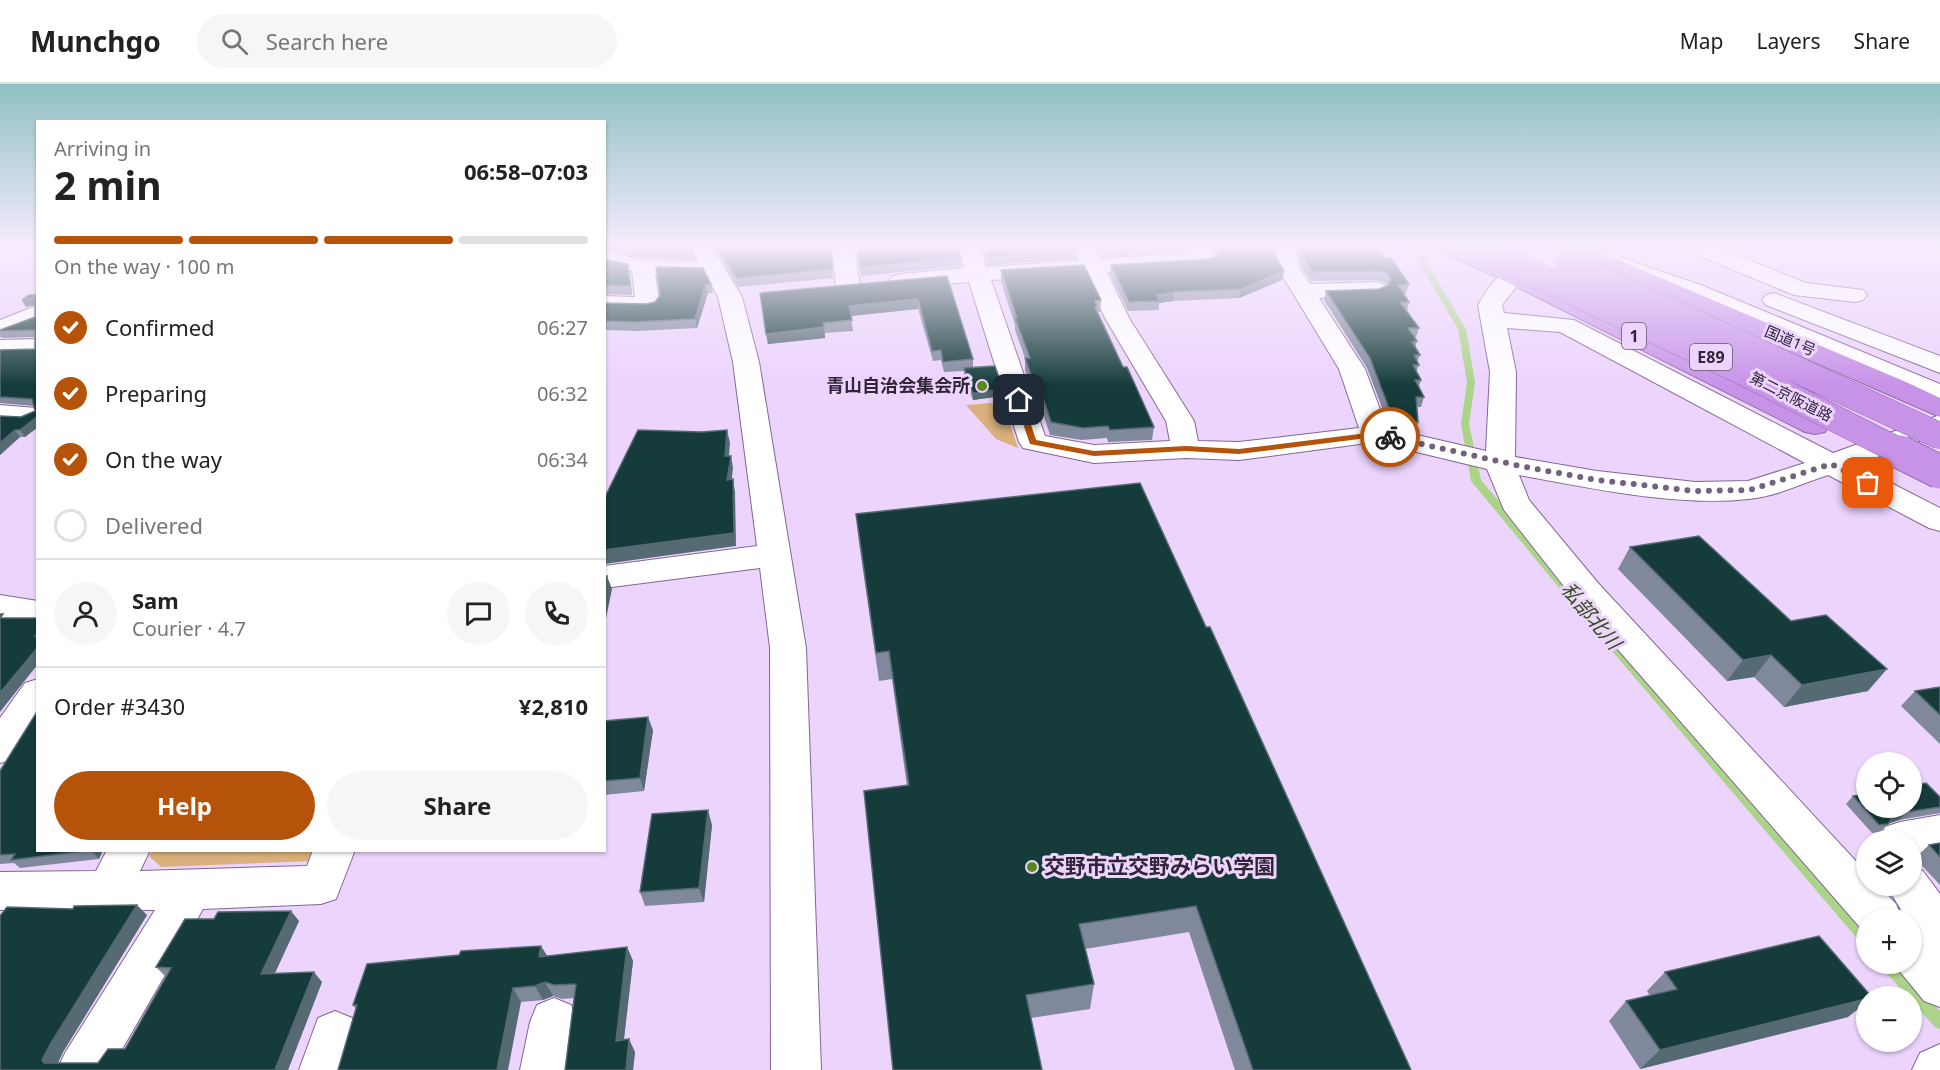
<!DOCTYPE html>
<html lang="en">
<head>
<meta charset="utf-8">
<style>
  :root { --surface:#fff; --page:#f6f6f6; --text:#222; --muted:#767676; --line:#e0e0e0; --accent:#b45309 }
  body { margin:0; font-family:"Noto Sans","Noto Sans JP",sans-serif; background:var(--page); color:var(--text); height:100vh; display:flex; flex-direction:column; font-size:22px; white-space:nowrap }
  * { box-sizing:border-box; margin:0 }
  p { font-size:20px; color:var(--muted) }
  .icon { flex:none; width:33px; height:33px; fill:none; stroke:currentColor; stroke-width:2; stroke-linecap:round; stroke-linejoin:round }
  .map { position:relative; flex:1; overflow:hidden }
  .panel { position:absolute; left:36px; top:36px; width:570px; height:732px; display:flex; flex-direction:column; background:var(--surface); border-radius:0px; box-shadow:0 2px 4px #0004 }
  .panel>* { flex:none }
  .buttons { position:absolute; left:1856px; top:668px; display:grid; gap:12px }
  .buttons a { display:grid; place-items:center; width:66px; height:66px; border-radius:50%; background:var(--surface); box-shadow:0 2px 4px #0004; font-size:30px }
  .pin { position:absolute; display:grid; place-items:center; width:51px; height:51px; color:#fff; margin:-26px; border-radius:12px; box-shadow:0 3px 9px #0006 }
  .courier { position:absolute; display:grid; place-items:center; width:60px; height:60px; margin:-30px; border:4px solid #b45309; border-radius:50%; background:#fff; color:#222; box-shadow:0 2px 8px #0007 }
  .headline em { font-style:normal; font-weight:700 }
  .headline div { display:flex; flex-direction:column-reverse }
  .headline { display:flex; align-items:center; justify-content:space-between; height:102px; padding:0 18px }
  h1 { font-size:39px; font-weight:700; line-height:45px }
  .bar { display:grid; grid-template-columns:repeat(4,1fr); gap:9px 6px; align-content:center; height:72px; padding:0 18px }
  .bar i { height:8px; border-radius:4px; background:var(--line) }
  .bar .active { background:var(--accent) }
  .bar p { grid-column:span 4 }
  .line { display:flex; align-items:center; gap:15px; padding:0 18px; border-top:2px solid var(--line) }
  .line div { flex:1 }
  .round { display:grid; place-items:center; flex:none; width:63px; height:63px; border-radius:32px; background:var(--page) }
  ol { padding:0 18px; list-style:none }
  li { display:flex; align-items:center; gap:18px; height:66px }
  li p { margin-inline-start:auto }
  li .icon { padding:6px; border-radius:50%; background:var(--accent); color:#fff; stroke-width:4 }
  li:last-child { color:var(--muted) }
  li i { width:33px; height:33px; border:3px solid var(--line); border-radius:50% }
  .primary-button { display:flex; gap:12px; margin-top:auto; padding:12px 18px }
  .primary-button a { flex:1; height:69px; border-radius:36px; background:var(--accent); color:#fff; font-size:24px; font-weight:700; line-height:69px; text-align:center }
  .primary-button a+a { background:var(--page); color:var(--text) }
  header { display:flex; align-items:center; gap:36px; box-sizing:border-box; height:84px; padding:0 30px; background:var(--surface); border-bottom:2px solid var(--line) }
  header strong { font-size:28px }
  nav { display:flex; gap:33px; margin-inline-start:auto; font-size:21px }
  .search { width:420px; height:54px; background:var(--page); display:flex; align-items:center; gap:15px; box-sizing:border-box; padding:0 21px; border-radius:33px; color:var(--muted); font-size:22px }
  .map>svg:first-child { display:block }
</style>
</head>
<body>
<header>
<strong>Munchgo</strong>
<div class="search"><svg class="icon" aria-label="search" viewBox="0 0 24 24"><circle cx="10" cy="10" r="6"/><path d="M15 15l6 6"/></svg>Search here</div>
<nav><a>Map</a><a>Layers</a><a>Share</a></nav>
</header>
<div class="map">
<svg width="1940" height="986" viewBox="0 0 1940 986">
  <rect width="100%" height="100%" fill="#ecd4fd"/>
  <path fill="#dab07c" d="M 1003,318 L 1018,364 L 996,355 L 966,321 Z
    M 153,766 L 318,767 L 313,777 L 161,783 L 149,772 Z"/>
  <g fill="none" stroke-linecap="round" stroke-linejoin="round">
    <path fill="#abd489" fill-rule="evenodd" d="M 1417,164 L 1424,164 L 1427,179 L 1466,245 L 1475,298 L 1469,340 L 1481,396 L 1574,506 L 1575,509 L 1574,512 L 1566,512 L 1471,397 L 1461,340 L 1467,298 L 1458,245 L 1419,179 Z
      M 1611,554 L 1615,555 L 1866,843 L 1866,861 L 1861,859 L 1607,561 L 1605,558 L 1607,555 Z
      M 1880,879 L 1897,879 L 1940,927 L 1940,945 L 1935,943 L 1911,917 L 1911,912 L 1907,912 L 1882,884 Z"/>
    <defs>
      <path id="minor" d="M 691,164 L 713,164 L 742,213 L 759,278 L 806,564 L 821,986 L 771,986 L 770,564 L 760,484 L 604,504 L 604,482 L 757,462 L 733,278 L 718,213 L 706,191 L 655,190 L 660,220 L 656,225 L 648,227 L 604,226 L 604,212 L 635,213 L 632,187 L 604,181 L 604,167 L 643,176 L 698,177 Z
        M 832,164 L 854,164 L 860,202 L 856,207 L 848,209 L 840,207 L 836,202 Z
        M 958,164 L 980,164 L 986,183 L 1079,177 L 1073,164 L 1095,164 L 1100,175 L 1191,169 L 1187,164 L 1209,164 L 1217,175 L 1214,180 L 1206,182 L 1107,188 L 1129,234 L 1194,337 L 1198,357 L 1239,358 L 1359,344 L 1339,285 L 1277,183 L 1273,164 L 1295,164 L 1299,183 L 1310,200 L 1375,198 L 1383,200 L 1387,205 L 1383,210 L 1375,212 L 1319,214 L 1365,285 L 1387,344 L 1486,367 L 1490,288 L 1478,221 C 1488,205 1500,182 1521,187 L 1525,192 L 1502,221 L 1504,229 L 1574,236 L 1833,369 L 1940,331 L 1940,349 L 1856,381 L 1940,424 L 1940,447 L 1929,444 L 1828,391 C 1803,399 1775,413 1749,415 C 1677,423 1591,404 1519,391 L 1529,416 L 1598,499 L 1866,788 L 1866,801 L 1878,801 L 1896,820 L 1902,834 L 1866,834 L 1864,848 L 1574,515 L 1504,426 L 1487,385 L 1375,358 L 1239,376 L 1186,374 L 1094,379 L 1023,364 L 1019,358 L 969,198 L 901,204 L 893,202 L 889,197 L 893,192 L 901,190 L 964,184 ZM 1085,190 L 1105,234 L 1166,337 L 1170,357 L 1094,361 L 1045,352 L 991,196 ZM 1507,244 L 1560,248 L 1805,379 L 1748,397 L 1695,398 L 1597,387 L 1515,373 L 1516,288 Z
        M 1562,164 L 1593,164 L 1701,201 L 1940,300 L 1940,318 L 1685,211 L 1565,169 Z
        M 1690,164 L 1719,164 L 1806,199 L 1863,206 L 1867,211 L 1863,216 L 1855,218 L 1794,211 L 1693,169 Z
        M 1774,209 L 1940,272 L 1940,289 L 1766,221 L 1762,216 L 1766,211 Z
        M 38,221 L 38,239 L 0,252 L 0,236 Z
        M 38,255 L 38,271 L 0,272 L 0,256 Z
        M 0,321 L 36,324 L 38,333 L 26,338 L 0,337 Z
        M 0,511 L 38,517 L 38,541 L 0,535 Z
        M 38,595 L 38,639 L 14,675 L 0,679 L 0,634 L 25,599 Z
        M 1940,731 L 1940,767 L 1911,772 L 1911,756 L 1879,756 L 1885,743 L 1900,738 Z
        M 107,766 L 150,766 L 140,787 L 307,782 L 313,766 L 355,766 L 336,815 L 321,820 L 203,825 L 110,986 L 57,986 L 65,969 L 155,826 L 0,826 L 0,788 L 96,787 Z
        M 1911,783 L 1923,787 L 1940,810 L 1940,923 L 1924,917 L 1893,879 L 1911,879 L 1911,847 L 1916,849 L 1911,841 L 1911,834 L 1906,834 L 1886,801 L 1911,801 Z
        M 554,914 L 571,921 L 578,938 L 570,986 L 520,986 L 530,938 L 537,921 Z
        M 335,927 L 352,934 L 359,951 L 349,986 L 299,986 L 318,934 Z
        M 1940,960 L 1940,986 L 1912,986 L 1920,969 Z"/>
      <path id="highway" d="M 1440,164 L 1469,164 L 1521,187 L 1825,336 L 1829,342 L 1825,348 L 1815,350 L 1805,348 L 1505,197 L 1443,169 Z
        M 1561,164 L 1590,164 L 1906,298 L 1940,314 L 1940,333 L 1564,169 Z"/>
    </defs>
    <use href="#minor" stroke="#826694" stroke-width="2"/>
    <use href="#highway" stroke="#926caa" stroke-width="2"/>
    <use href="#minor" fill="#fff" fill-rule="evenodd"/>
    <use href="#highway" fill="#c793e8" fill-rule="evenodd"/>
    <defs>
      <path id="highway-bridge-far1" d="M 1479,164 L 1741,287 L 1903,369
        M 1568,180 L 1940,352"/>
      <path id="highway-bridge" d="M 1900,368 L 1940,388"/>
    </defs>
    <use href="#highway-bridge-far1" stroke="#926caa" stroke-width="27" stroke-linecap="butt"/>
    <use href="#highway-bridge" stroke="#926caa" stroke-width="35" stroke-linecap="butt"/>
    <use href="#highway-bridge-far1" stroke="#c793e8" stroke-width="26"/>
    <use href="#highway-bridge" stroke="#c793e8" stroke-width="33"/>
  </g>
  <path fill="#80889c" d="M 604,164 L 692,164 L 694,175 L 643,174 L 604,165 Z
    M 714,164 L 830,164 L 833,194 L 738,203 Z
    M 856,164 L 958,164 L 961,173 L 961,182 L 861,192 Z
    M 982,164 L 1075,164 L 1076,166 L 1076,175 L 988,181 Z
    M 1096,164 L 1187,164 L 1187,167 L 1101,173 Z
    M 1211,164 L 1275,164 L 1277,175 L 1284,187 L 1282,196 L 1239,214 L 1173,217 L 1159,219 L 1159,226 L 1128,227 L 1110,190 L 1111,181 L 1208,175 L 1218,172 Z
    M 1296,164 L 1377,164 L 1385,174 L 1409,200 L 1406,209 L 1404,210 L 1409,218 L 1407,227 L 1419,244 L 1416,253 L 1414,253 L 1417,257 L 1415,264 L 1420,271 L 1417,278 L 1419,281 L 1416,288 L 1421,296 L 1419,302 L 1424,313 L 1421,323 L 1417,323 L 1418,338 L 1415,348 L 1389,342 L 1367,284 L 1324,216 L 1326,207 L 1378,205 L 1387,202 L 1384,198 L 1375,196 L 1311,197 L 1301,182 Z
    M 604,175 L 628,180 L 632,211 L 604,210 Z
    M 656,183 L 711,200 L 713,209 L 708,209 L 697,244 L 637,247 L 604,246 L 604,219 L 646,220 L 655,218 L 660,211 Z
    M 1001,186 L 1101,216 L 1100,228 L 1098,228 L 1123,283 L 1154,343 L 1152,356 L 1108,358 L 1107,354 L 1082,356 L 1050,351 L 1036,308 L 1032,308 L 1025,286 L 1025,274 L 1015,246 L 1015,241 L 1001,198 Z
    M 947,192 L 973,275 L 973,284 L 1002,312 L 973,316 L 964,292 L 964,287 L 944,288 L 941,276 L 933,277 L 918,225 L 851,232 L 853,247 L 825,249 L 825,254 L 768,260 L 760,209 Z
    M 38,211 L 38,343 L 25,353 L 20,353 L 0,371 L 21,333 L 35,327 L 34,322 L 0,319 L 0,266 L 35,265 L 35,253 L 2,254 L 0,251 L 0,246 L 35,233 L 35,220 L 26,223 L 22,216 Z
    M 856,430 L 1411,986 L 1235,986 L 1189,848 L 1085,865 L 1094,900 L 1090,925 L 1031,934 L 907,702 L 892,595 L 879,597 L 859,458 Z
    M 1630,463 L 1868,607 L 1784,623 L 1754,593 L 1727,597 L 1618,485 Z
    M 1940,603 L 1940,660 L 1901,622 L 1915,607 Z
    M 604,637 L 653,646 L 644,707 L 604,711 Z
    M 0,687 L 38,766 L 103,766 L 99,775 L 20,784 L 14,779 L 0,780 Z
    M 1853,712 L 1940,713 L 1940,729 L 1899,736 L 1888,740 L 1880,748 L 1872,749 L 1846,720 Z
    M 712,741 L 704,818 L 645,822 L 640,808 Z
    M 1940,759 L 1940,801 L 1915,774 L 1929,761 Z
    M 147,831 L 63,968 L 58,979 L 98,979 L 125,965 L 166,893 L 156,883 L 299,837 L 274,890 L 322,898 L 288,986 L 0,986 Z
    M 541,862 L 547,872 L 627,863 L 633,877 L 624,956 L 635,968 L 633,986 L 565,986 L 574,914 L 562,915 L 553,912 L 543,916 L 521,918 L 356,925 L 353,921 L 459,871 Z
    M 1665,888 L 1848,933 L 1640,985 L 1609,937 L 1626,917 L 1650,912 L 1647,907 Z"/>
  <path fill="#566a74" d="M 628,180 L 630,189 L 632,211 L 630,202 Z
    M 1284,187 L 1282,196 L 1239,214 L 1241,205 Z
    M 706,200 L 708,209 L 697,244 L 695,235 Z
    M 1174,208 L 1173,217 L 1159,219 L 1160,217 L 1157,211 Z
    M 35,212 L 38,220 L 26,223 L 22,216 Z
    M 918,215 L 918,225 L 850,232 L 849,222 Z
    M 824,243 L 825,254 L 768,260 L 766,250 Z
    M 1037,295 L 1036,308 L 1032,308 L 1033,296 Z
    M 1003,305 L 1002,312 L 973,316 L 973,309 Z
    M 38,332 L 38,343 L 25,353 L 20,346 Z
    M 15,346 L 20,353 L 0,371 L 0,359 Z
    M 727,346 L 730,359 L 728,385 L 725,372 Z
    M 731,372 L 733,384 L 730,409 L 727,396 Z
    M 733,395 L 735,408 L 736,462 L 604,480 L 604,466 Z
    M 607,492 L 612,505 L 604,544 L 604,508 Z
    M 38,563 L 38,580 L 0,628 L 0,609 Z
    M 1771,571 L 1754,593 L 1727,597 L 1743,576 Z
    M 1887,585 L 1868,607 L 1784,623 L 1802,601 Z
    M 648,633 L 653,646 L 644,707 L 640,694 Z
    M 708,726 L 712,741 L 704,818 L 699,804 Z
    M 1907,728 L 1899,736 L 1884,741 L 1892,733 Z
    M 91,766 L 103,766 L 99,775 Z
    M 137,821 L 147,831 L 63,968 L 55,985 L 44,979 L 42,976 L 51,959 Z
    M 291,827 L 299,837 L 270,900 L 261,890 Z
    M 541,862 L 549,875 L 539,873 Z
    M 627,863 L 633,877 L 622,970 L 616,957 Z
    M 314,888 L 322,898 L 288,986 L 275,986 Z
    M 545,898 L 553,912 L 543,916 L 535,902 Z
    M 513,904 L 521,918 L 508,986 L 497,986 Z
    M 1866,915 L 1866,919 L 1848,933 L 1640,985 L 1660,966 Z
    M 629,955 L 635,968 L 633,986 L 626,986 Z"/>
  <path fill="#153c3a" stroke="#566a74" stroke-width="1.5" d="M 636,164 L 692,164 L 693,166 L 641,165 Z
    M 718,164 L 830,164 L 833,185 L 737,194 Z
    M 857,164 L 958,164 L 961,173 L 860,183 Z
    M 985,164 L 1075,164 L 1076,166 L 988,172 Z
    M 1219,164 L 1275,164 L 1277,175 L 1284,187 L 1241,205 L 1174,208 L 1157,211 L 1160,217 L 1129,218 L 1111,181 L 1208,175 L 1217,172 L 1220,165 Z
    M 1300,164 L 1377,164 L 1385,174 L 1391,174 L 1409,200 L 1398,201 L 1409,218 L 1400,218 L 1419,244 L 1408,244 L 1417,257 L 1412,258 L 1420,271 L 1414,271 L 1419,281 L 1413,281 L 1421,296 L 1415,296 L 1424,313 L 1416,313 L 1418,338 L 1392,332 L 1370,274 L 1326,207 L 1378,205 L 1387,202 L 1391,195 L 1386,189 L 1377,187 L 1313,188 L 1303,173 Z
    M 604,175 L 628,180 L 630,202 L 604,201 Z
    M 1084,181 L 1101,216 L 1095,217 L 1097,222 L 1095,223 L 1123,283 L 1127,283 L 1154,343 L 1110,346 L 1108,342 L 1083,344 L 1051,338 L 1037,295 L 1033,296 L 1025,274 L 1030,274 L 1015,234 L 1017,234 L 1001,186 Z
    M 656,183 L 703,184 L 711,200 L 706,200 L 695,235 L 634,238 L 604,237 L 604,219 L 646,220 L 655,218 L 660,211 Z
    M 947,192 L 973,275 L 943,278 L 941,266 L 932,267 L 918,215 L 849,222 L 852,236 L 823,239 L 824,243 L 766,250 L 760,209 Z
    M 29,211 L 38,211 L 38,332 L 20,346 L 15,346 L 0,359 L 0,332 L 21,333 L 35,327 L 32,315 L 0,313 L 0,266 L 35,265 L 35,246 L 0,247 L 0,246 L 35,233 L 35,212 L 22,216 Z
    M 995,282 L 1003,305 L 973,309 L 964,284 Z
    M 638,346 L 702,348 L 727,346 L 725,372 L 731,372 L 727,396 L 733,395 L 734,449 L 604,466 L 604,415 Z
    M 1140,399 L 1206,543 L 1210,543 L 1411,986 L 1253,986 L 1196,822 L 1079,840 L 1094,900 L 1026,911 L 1042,986 L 893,986 L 864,707 L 909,701 L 889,567 L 876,569 L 856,430 Z
    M 1699,452 L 1791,537 L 1826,531 L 1887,585 L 1802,601 L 1771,571 L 1743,576 L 1630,463 Z
    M 607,492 L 604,508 L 604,493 Z
    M 0,530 L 3,530 L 0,534 L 38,534 L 38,548 L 35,552 L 38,551 L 38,563 L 0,609 Z
    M 1940,603 L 1940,631 L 1915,607 Z
    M 38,626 L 38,766 L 91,766 L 11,776 L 15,770 L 0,771 L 0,687 Z
    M 648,633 L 640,694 L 604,697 L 604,637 Z
    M 1926,699 L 1940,713 L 1940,723 L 1907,728 L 1892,733 L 1888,740 L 1879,741 L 1853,712 L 1866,710 L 1866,723 L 1911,723 L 1911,702 Z
    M 708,726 L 699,804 L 640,808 L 652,730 Z
    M 1940,759 L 1940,773 L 1929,761 Z
    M 137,821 L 51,959 L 42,976 L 44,979 L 98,979 L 108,965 L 125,965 L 171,884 L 156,883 L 185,835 L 214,835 L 218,828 L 291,827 L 261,890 L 314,888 L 275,986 L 0,986 L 0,832 L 7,823 L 73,825 L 74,822 Z
    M 1819,852 L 1871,912 L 1866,912 L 1866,915 L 1660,966 L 1626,917 L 1677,905 L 1665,888 Z
    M 541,862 L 539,873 L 627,863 L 616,957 L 629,955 L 626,986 L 565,986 L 576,900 L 554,901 L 545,898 L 535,902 L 513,904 L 497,986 L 338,986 L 357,921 L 353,921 L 367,880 L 459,871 L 461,867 Z"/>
  <linearGradient id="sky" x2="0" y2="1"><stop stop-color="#8fc1c2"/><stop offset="0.54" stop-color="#f6ecfe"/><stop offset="1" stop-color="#f6ecfe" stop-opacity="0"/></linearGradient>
  <rect width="1940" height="302" fill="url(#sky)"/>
  <path fill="#b45309" d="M 1019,314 L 1023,316 L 1036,356 L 1094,367 L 1186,362 L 1239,365 L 1375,348 L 1394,353 L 1390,356 L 1375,353 L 1239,370 L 1186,367 L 1094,372 L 1030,360 L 1015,316 Z"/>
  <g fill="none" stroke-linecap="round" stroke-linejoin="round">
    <path stroke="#72627d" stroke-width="6" stroke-dasharray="0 10.8" d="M 1390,353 L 1520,382 L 1597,396 L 1695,407 L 1750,406 L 1831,380 L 1868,399"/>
  </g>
  <g fill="#57891e" stroke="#ecd4fd" stroke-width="2">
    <circle cx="982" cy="302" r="6"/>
    <circle cx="1032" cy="783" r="6"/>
  </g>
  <g text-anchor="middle" stroke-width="6" stroke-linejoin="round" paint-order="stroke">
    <g font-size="15" fill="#312538" stroke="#ecd4fd">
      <text transform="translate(1790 257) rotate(23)" y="5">国道1号</text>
      <text transform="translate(1791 313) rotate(27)" y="5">第二京阪道路</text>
    </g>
    <g fill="#ecd4fd" stroke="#695a73" stroke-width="1.5">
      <rect x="1622" y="239" width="24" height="26" rx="4.5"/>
      <rect x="1690" y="260" width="42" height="26" rx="4.5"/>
    </g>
    <g font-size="16" font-weight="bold" fill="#312538">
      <text x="1634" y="258">1</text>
      <text x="1711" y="279">E89</text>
    </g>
    <g font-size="18" font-weight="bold" fill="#312538" stroke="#ecd4fd" text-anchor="end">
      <text x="970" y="308">青山自治会集会所</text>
    </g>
    <g font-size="20" font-style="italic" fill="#314b18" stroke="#ecd4fd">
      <text transform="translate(1591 532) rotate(50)" y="7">私部北川</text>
    </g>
    <g font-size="21" font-weight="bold" fill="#312538" stroke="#ecd4fd" text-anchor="start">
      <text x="1044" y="790">交野市立交野みらい学園</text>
    </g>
  </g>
</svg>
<div class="buttons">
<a><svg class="icon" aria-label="locate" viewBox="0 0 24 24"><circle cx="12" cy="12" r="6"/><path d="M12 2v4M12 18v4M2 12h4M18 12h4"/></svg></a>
<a><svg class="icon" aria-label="layers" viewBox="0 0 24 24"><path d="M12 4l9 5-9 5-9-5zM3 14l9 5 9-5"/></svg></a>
<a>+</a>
<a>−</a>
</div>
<div class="pin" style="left:1868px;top:399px;background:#ea580c"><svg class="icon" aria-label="bag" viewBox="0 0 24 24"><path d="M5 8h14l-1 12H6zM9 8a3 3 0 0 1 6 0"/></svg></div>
<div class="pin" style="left:1019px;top:316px;background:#1f2937"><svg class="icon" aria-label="home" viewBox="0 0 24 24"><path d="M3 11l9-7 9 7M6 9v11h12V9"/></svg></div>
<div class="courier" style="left:1390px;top:353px"><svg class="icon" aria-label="bike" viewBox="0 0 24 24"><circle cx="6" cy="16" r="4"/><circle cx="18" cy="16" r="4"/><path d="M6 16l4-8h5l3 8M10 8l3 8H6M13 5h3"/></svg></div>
<section class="panel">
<div class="headline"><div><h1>2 min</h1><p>Arriving in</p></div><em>06:58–07:03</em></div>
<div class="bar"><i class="active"></i><i class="active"></i><i class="active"></i><i></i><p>On the way · 100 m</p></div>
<ol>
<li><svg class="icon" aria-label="check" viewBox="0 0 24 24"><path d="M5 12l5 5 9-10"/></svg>Confirmed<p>06:27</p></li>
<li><svg class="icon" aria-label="check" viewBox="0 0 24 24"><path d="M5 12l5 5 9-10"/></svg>Preparing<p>06:32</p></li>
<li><svg class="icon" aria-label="check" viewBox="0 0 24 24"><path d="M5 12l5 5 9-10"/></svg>On the way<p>06:34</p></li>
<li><i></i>Delivered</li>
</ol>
<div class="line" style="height:108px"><a class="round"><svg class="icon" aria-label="person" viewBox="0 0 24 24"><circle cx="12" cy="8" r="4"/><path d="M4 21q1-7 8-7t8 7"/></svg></a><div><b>Sam</b><p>Courier · 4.7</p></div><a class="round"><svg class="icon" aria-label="chat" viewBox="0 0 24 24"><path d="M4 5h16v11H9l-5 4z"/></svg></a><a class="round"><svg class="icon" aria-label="phone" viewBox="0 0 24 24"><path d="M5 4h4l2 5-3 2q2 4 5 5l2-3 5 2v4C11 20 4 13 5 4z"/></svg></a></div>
<div class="line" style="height:78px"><div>Order #3430</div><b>¥2,810</b></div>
<div class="primary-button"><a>Help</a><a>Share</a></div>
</section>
</div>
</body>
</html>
